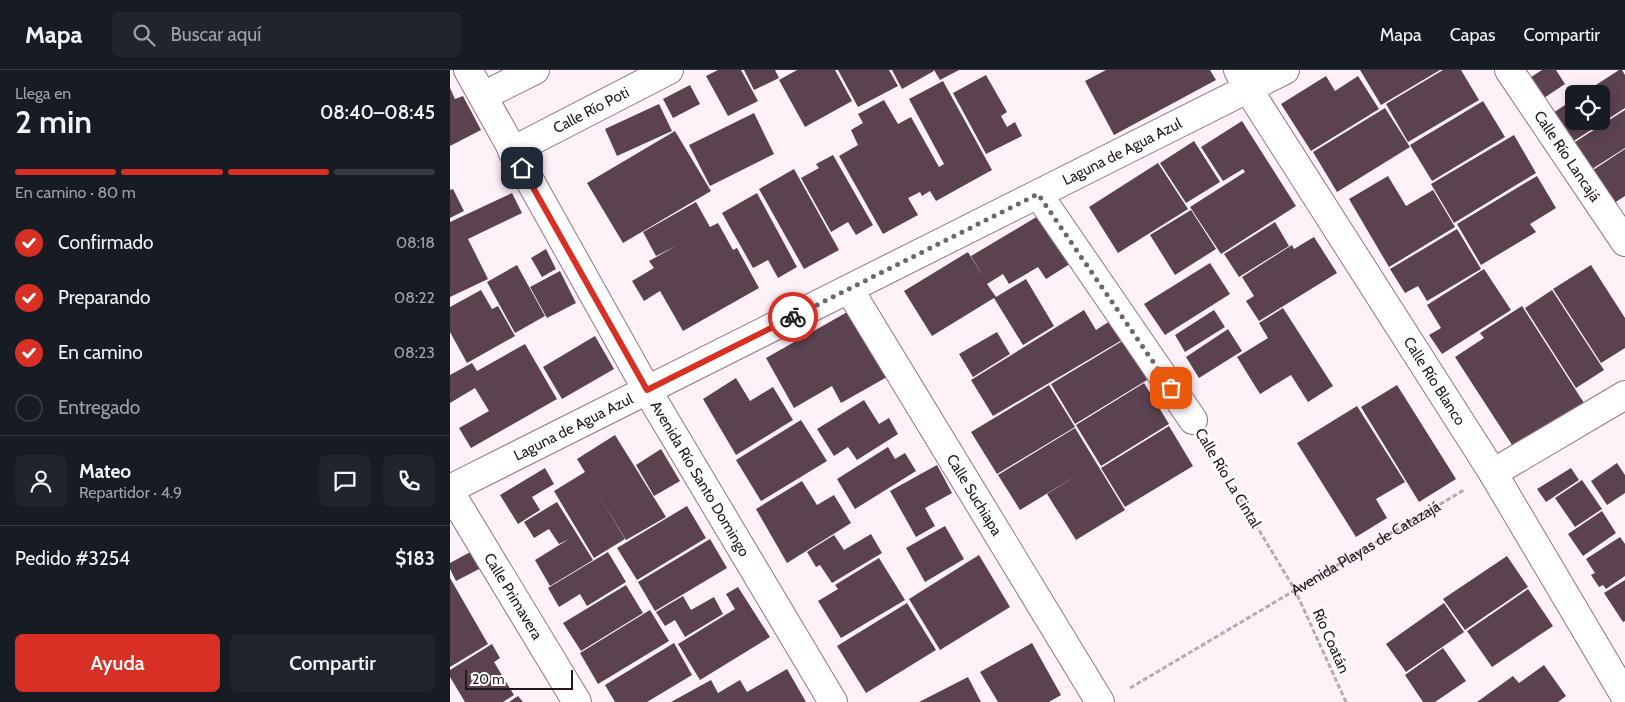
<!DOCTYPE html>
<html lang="es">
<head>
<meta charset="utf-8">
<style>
  :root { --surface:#171b24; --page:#20242c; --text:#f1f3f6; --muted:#9ea1a6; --line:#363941; --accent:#d93025 }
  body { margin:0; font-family:Cabin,sans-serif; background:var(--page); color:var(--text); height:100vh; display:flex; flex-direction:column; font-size:19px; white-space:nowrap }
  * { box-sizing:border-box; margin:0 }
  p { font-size:16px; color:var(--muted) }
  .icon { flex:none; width:28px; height:28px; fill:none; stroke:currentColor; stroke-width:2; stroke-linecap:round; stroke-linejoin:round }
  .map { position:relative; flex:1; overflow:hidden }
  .sheet { display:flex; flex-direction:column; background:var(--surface); width:450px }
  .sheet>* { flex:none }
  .tools { position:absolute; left:1115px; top:15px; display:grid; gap:10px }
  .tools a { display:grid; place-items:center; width:45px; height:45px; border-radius:8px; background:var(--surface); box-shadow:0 2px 12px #0003; font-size:25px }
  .scale { position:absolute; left:15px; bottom:12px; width:108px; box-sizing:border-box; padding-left:5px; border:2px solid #24181e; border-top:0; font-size:14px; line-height:18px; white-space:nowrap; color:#24181e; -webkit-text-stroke:4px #fff; paint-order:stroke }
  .pin { position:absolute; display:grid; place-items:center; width:42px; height:42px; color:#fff; margin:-21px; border-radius:10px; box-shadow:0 2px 8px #0006 }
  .courier { position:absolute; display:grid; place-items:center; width:50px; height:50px; margin:-25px; border:4px solid #d93025; border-radius:50%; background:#fff; color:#222; box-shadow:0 1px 6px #0007 }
  .overview em { font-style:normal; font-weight:600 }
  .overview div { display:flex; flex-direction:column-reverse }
  .overview { display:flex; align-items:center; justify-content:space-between; height:85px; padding:0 15px }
  h1 { font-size:32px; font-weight:600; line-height:38px }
  .bar { display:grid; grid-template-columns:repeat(4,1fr); gap:8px 5px; align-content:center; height:60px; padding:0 15px }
  .bar i { height:6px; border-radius:4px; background:var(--line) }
  .bar .current { background:var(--accent) }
  .bar p { grid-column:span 4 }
  .line { display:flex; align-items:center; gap:12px; padding:0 15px; border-top:1px solid var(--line) }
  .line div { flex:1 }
  .round { display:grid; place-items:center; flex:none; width:52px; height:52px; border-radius:8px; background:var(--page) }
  ol { padding:0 15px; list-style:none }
  li { display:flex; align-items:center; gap:15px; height:55px }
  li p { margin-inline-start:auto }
  li .icon { padding:5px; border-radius:50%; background:var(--accent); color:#fff; stroke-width:4 }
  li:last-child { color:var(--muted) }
  li i { width:28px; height:28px; border:2px solid var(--line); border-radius:50% }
  .primary-button { display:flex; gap:10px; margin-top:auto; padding:10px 15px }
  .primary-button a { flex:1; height:58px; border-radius:8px; background:var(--accent); color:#fff; font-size:20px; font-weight:600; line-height:58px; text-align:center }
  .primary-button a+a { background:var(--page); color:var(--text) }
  header { display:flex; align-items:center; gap:30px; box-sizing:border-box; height:70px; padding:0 25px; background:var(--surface); border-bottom:1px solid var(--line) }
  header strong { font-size:24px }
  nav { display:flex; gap:28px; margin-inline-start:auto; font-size:18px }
  .search { width:350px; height:45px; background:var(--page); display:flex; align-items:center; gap:12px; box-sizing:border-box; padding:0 18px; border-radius:8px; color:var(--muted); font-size:19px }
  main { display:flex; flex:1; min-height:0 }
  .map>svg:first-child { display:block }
</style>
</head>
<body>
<header>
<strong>Mapa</strong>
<div class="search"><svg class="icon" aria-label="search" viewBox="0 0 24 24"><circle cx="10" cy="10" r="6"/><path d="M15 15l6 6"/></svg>Buscar aquí</div>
<nav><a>Mapa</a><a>Capas</a><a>Compartir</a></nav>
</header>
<main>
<section class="sheet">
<div class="overview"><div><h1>2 min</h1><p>Llega en</p></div><em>08:40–08:45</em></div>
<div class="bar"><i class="current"></i><i class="current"></i><i class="current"></i><i></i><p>En camino · 80 m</p></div>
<ol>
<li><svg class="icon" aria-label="check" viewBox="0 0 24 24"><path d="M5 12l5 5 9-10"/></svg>Confirmado<p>08:18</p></li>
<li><svg class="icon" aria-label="check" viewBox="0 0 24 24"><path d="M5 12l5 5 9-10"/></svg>Preparando<p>08:22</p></li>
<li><svg class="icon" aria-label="check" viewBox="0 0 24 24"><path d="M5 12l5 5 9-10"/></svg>En camino<p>08:23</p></li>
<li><i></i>Entregado</li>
</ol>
<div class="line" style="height:90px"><a class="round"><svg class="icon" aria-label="person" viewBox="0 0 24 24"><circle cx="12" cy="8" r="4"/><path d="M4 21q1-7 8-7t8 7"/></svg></a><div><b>Mateo</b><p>Repartidor · 4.9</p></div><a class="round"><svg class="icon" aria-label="chat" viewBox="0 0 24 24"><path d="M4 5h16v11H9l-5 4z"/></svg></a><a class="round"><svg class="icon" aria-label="phone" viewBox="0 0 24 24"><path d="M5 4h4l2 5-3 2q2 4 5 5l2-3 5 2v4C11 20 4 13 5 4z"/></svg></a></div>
<div class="line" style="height:65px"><div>Pedido #3254</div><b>$183</b></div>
<div class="primary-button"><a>Ayuda</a><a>Compartir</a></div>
</section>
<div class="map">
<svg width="1175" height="632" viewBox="0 0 1175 632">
  <rect width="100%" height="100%" fill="#fff1f8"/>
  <path fill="#5c4250" d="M 268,0 L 291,0 L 308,31 L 278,46 L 256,6 Z
    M 294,0 L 325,0 L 329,8 L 304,20 Z
    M 347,0 L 385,0 L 402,31 L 355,57 L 329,10 Z
    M 388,0 L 439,0 L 448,16 L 408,37 Z
    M 442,0 L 483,0 L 484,1 L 452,19 Z
    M 484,0 L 509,0 L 490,10 Z
    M 656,0 L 760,0 L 766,10 L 664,65 L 635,11 Z
    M 910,0 L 990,0 L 931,35 Z
    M 993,0 L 1011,0 L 1029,30 L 958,72 L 936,34 Z
    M 1092,0 L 1106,0 L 1115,14 L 1088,32 L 1075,11 Z
    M 1169,0 L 1172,0 L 1175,5 L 1175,38 L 1119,74 L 1100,45 L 1124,29 L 1124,51 L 1151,51 L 1151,24 L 1132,24 Z
    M 536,5 L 557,42 L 551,46 L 557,57 L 565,52 L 572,66 L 536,84 L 503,23 Z
    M 876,6 L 885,21 L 908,6 L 929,39 L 861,81 L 831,34 Z
    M 493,11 L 542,100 L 486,131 L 480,121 L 472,126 L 470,122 L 458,128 L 468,145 L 433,164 L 389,86 L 408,75 L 401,60 L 413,53 L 408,44 L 434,30 L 448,54 L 461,47 L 489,97 L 494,94 L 459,29 Z
    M 240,15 L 250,34 L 223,48 L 213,29 Z
    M 0,18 L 5,29 L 13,26 L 31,60 L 0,76 Z
    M 1033,31 L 1055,67 L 982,111 L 960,75 Z
    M 209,34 L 222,61 L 167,86 L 155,59 Z
    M 935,38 L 960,77 L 887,122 L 863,82 Z
    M 1175,40 L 1175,78 L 1139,101 L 1122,74 Z
    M 304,43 L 324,84 L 260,116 L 239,75 Z
    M 792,51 L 846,136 L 771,184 L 740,137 L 795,102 L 793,99 L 773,111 L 751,77 Z
    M 225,61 L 261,121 L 173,173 L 137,113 Z
    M 1064,65 L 1086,103 L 1004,153 L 981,114 Z
    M 744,71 L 770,112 L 736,133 L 710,93 Z
    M 1175,79 L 1175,126 L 1161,135 L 1140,102 Z
    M 383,85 L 423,155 L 406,165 L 398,152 L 381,162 L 351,108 L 369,98 L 366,94 Z
    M 708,93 L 738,139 L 668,183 L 639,137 Z
    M 344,99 L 389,180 L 354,199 L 309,119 Z
    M 938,106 L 956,136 L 983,120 L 1005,157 L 939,197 L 899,129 Z
    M 1087,106 L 1106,138 L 1080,154 L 1086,162 L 1031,195 L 1007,154 Z
    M 3,119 L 14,141 L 0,148 L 0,120 Z
    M 62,123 L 72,143 L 18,169 L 38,209 L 0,227 L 0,152 Z
    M 307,123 L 347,197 L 328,208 L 318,190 L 303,198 L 272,143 Z
    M 246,132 L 260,157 L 268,153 L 283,180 L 287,178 L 309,218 L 233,261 L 210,221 L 194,231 L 182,211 L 204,198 L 199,191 L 226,176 L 206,186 L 193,162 Z
    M 741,140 L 766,179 L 725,205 L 700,165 Z
    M 593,143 L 623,192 L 596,209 L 588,197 L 559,214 L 553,204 L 537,214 L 546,227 L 576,209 L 604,256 L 573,275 L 544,228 L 482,266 L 454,221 L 518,182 L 534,208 L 521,186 Z
    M 825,152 L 839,176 L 789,207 L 774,184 Z
    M 1007,159 L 1031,199 L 977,231 L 968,216 L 955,223 L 940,199 Z
    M 864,167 L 887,203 L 809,251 L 796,231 L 804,226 L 792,207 L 842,175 L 844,179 Z
    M 96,179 L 106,199 L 92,207 L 81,188 Z
    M 760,193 L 780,224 L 715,265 L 694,234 Z
    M 67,195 L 95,246 L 65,263 L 37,212 Z
    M 1141,195 L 1175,248 L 1175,278 L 1151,293 L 1103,219 Z
    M 1034,199 L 1061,240 L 992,284 L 979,265 L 991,258 L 977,235 Z
    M 110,201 L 126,233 L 97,248 L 80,217 Z
    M 31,220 L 42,239 L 48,236 L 65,266 L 17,293 L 0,262 L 0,237 Z
    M 1102,220 L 1154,300 L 1126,318 L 1075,238 Z
    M 1072,236 L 1134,333 L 1064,378 L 1005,287 L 1034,268 L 1030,263 Z
    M 833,238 L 883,316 L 858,332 L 841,305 L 810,324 L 787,287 L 818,268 L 809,253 Z
    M 634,240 L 646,260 L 660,251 L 672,270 L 543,346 L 521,310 Z
    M 764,240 L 775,257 L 735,282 L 725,265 Z
    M 399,241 L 437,307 L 391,333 L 382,316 L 344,338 L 316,288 Z
    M 778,259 L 792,281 L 749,308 L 736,287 Z
    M 547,262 L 560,284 L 523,307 L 509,284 Z
    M 145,266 L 164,299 L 112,329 L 93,297 Z
    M 674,270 L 697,310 L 625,354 L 601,314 Z
    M 75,274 L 107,329 L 21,378 L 9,358 L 39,341 L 25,318 L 0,333 L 0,305 L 22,293 L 27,301 Z
    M 286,308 L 300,331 L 323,317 L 343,350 L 286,385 L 253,329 Z
    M 694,313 L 719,354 L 651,396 L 626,355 Z
    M 599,315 L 625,357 L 547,404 L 521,362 Z
    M 947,315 L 1006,409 L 969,432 L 911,337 Z
    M 414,330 L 429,354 L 439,348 L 448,364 L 407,390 L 398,377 L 384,386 L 367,359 Z
    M 907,336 L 955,412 L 926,429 L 937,448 L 906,467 L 847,373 Z
    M 351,350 L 377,391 L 311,431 L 286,390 Z
    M 719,356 L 743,396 L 675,437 L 651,398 Z
    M 625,358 L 675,440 L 626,470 L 597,424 L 629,404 L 570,440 L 548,405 Z
    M 165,365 L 216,447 L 176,470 L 145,419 L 175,469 L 144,488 L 104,421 L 135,402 L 127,389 Z
    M 438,377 L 445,389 L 455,383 L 466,401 L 405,439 L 387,409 Z
    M 211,379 L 230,411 L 204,426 L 186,395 Z
    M 1167,393 L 1175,405 L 1175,423 L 1157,435 L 1141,411 Z
    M 487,395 L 502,423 L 475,438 L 485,456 L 466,467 L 440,421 Z
    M 95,398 L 104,414 L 82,427 L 90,440 L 68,454 L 50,425 Z
    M 1121,398 L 1129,410 L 1096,432 L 1087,419 Z
    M 1132,410 L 1152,439 L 1125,457 L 1105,428 Z
    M 352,411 L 367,435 L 384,425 L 401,453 L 337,493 L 306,439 Z
    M 107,432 L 143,490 L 100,516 L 85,490 L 119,469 L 109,474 L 99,459 L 84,468 L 74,452 Z
    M 237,436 L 256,468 L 187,510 L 167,478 Z
    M 1152,441 L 1166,463 L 1133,486 L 1118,464 Z
    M 495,456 L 514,489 L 475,512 L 456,478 Z
    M 421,464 L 432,483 L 382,513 L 370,495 L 366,497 L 357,482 L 384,465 L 394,480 Z
    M 1170,467 L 1175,474 L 1175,506 L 1156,519 L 1153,515 L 1149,517 L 1141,505 L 1145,503 L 1136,489 Z
    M 260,469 L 277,498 L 205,541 L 188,512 Z
    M 24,480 L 33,497 L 6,511 L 0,499 L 0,493 Z
    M 158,482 L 176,512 L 137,536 L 130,524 L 109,537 L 98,518 Z
    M 529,485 L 560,537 L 490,580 L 459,529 Z
    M 1057,486 L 1078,517 L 1015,560 L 993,529 Z
    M 429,488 L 455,530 L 391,568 L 368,531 L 388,519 L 385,515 Z
    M 0,508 L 38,574 L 0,597 Z
    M 1175,510 L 1175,551 L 1173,552 L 1154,523 Z
    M 176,515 L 193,543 L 131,581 L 113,553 Z
    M 288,517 L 320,567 L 250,610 L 228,574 L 285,539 L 276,524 Z
    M 1078,519 L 1103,556 L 1042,597 L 1017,561 Z
    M 233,526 L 241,540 L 264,527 L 273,544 L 235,567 L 225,550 L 215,556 L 206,542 Z
    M 457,533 L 486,580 L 416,623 L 387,576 Z
    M 994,533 L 1014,562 L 956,602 L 936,574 Z
    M 200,540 L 219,571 L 148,614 L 130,583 Z
    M 224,573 L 242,605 L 197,632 L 165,632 L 155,615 Z
    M 582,573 L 611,625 L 599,632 L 548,632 L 530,602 Z
    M 42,574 L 50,588 L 44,592 L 64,625 L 53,632 L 15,632 L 0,607 L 0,600 Z
    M 993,578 L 1016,611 L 985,632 L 973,632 L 955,605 Z
    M 1094,595 L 1116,626 L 1108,632 L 1027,632 L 1063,606 L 1069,613 Z
    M 337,599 L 356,632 L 221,632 L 261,610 L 268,623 L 290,610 L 297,622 Z
    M 518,607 L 531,632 L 469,632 Z
    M 68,626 L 73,632 L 59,632 Z"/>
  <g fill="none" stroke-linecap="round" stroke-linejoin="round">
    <defs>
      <g id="minor">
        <path id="s2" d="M 18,0 L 197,320 L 383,632"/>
        <path id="s3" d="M 788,0 L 798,19 L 1043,403 L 1175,626"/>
        <path id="s4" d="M 1059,0 L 1175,172"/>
        <path d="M 33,26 L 85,0"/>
        <path id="s5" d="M 62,81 L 219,0"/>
        <path d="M 588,124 L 743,350"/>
        <path id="s6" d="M 399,219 L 650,632"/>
        <path d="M 1043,403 L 1175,325"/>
        <path id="s7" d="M 0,419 L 835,0"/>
        <path id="s8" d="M 0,422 L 127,632"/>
      </g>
    </defs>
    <use href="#minor" stroke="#927584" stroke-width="30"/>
    <g stroke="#b8aab1" stroke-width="3" stroke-dasharray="5 2.5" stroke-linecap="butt">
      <path d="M 759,377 L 845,520 L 896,632"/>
      <path id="s1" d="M 680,618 L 1014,420"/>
    </g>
    <use href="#minor" stroke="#fff" stroke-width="28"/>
  </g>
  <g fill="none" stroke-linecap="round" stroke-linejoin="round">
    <path stroke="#71646a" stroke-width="5" stroke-dasharray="0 9" d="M 343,247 L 588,124 L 721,318"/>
    <path stroke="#d93025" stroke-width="6" d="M 72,98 L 197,320 L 343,247"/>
  </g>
  <g text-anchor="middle" stroke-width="5" stroke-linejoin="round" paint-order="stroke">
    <g font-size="15" fill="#24181e" stroke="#fff">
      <text dy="5" stroke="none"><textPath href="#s5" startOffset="89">Calle Río Poti</textPath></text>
      <text dy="5" stroke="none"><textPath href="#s7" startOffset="752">Laguna de Agua Azul</textPath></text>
      <text dy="5" stroke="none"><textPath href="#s4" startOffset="104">Calle Río Lancajá</textPath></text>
      <text dy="5" stroke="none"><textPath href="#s3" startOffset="368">Calle Río Blanco</textPath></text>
      <text dy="5" stroke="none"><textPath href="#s7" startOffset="138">Laguna de Agua Azul</textPath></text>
      <text transform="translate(778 408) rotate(59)" y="5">Calle Río La Cintal</text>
      <text dy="5" stroke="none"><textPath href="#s2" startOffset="470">Avenida Río Santo Domingo</textPath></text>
      <text dy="5" stroke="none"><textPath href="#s6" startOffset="241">Calle Suchiapa</textPath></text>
      <text dy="5" stroke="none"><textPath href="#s1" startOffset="274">Avenida Playas de Catazajá</textPath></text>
      <text dy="5" stroke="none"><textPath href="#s8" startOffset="122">Calle Primavera</textPath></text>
      <text transform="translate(881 571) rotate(66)" y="5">Río Coatán</text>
    </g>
  </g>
</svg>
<div class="tools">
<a><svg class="icon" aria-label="locate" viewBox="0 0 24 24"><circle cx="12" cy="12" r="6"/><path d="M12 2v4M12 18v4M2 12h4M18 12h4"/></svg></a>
</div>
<div class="scale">20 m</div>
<div class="pin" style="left:721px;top:318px;background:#ea580c"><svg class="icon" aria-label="bag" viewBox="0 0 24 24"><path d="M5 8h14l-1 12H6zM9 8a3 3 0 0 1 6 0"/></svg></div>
<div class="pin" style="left:72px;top:98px;background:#1f2937"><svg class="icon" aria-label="home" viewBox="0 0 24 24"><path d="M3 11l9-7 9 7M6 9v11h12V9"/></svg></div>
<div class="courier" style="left:343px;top:247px"><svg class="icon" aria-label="bike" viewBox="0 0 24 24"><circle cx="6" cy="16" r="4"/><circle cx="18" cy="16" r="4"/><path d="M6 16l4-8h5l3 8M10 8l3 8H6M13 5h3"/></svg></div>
</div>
</main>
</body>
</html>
